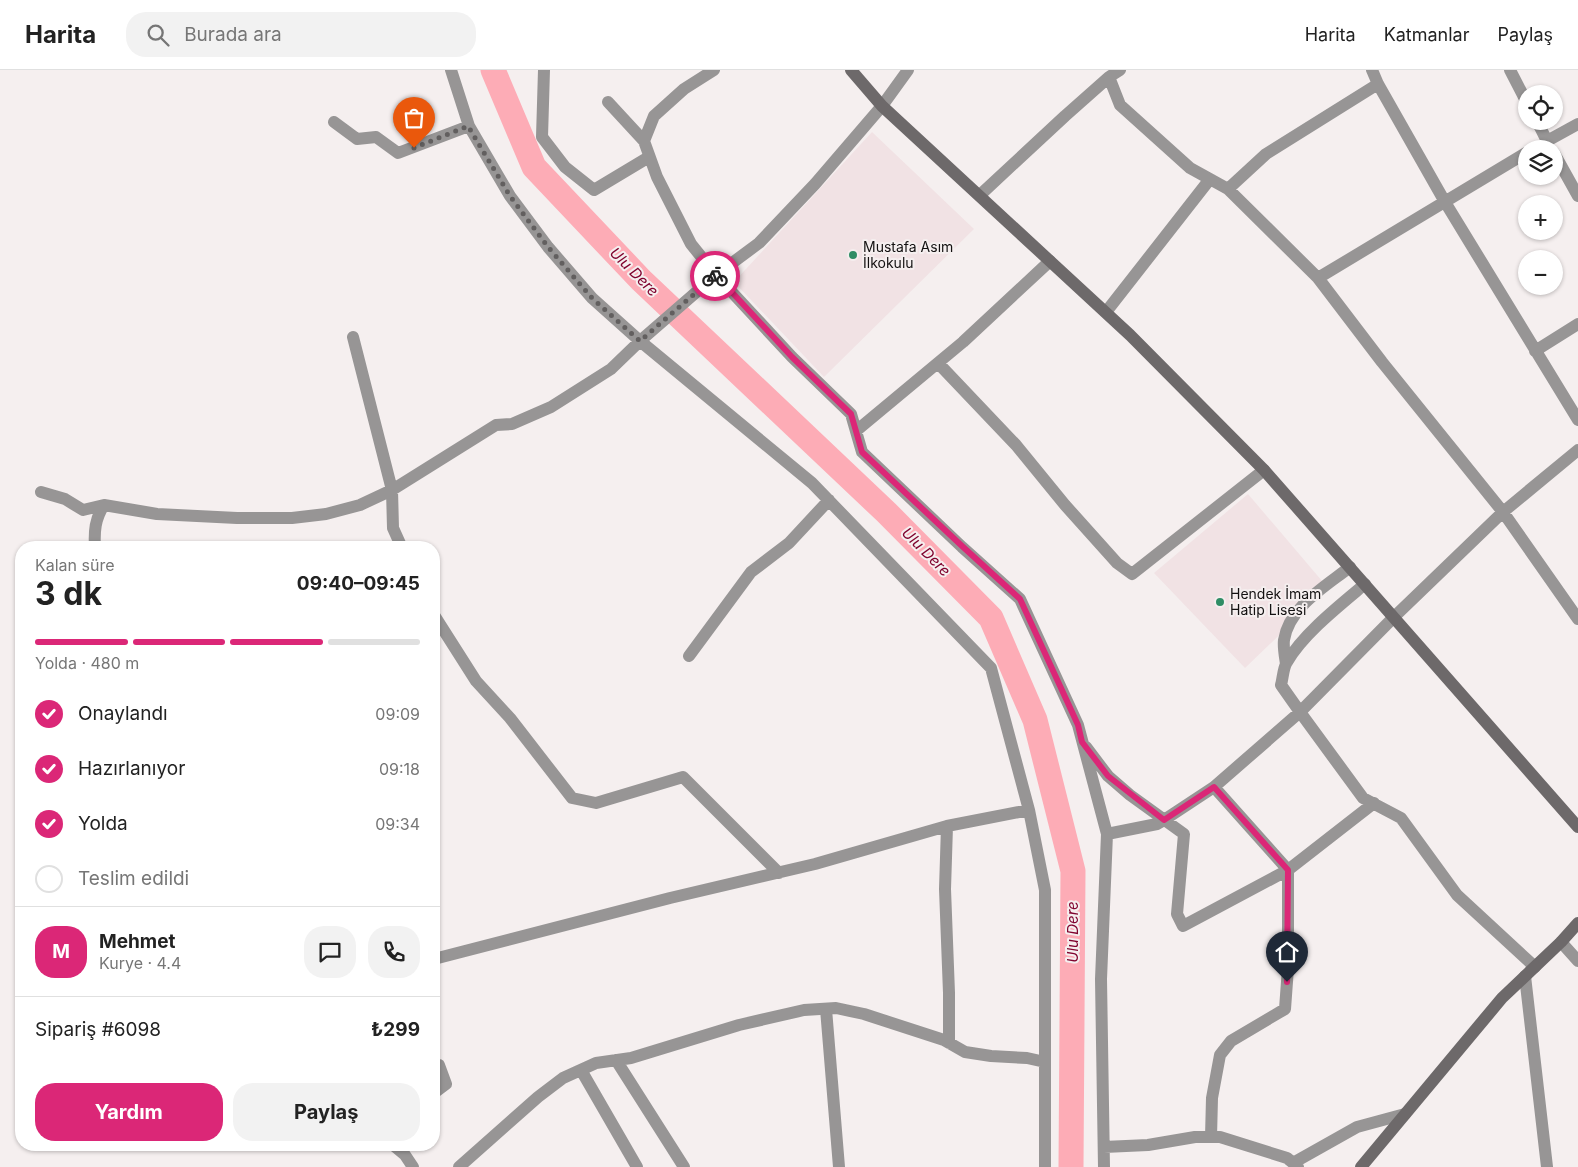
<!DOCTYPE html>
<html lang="tr">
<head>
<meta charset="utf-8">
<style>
  :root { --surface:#fff; --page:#f2f2f2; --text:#222; --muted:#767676; --line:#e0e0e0; --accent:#db2777 }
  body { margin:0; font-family:Inter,sans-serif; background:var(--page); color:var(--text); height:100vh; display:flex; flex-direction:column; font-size:19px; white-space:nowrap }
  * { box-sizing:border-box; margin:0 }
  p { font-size:16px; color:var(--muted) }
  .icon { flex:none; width:28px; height:28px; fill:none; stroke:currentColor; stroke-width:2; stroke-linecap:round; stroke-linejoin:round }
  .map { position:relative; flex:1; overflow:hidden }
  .drawer { position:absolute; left:15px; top:471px; width:425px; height:610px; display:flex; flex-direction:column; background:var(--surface); border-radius:20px; box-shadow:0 1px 4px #0004 }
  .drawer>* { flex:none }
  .controls { position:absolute; left:1518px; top:15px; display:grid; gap:10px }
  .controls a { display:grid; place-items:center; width:45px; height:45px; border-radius:50%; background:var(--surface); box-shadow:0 1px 4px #0004; font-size:25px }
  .pin { position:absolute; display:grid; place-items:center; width:42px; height:42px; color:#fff; margin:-51px -21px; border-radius:50% 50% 50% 0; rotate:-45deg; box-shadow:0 0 5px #0007 }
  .pin .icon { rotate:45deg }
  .courier { position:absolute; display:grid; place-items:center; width:50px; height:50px; margin:-25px; border:4px solid #db2777; border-radius:50%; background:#fff; color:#222; box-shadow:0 1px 6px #0007 }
  .headline em { font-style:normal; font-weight:700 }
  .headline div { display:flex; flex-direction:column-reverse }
  .headline { display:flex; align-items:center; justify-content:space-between; height:85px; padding:0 20px }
  h1 { font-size:32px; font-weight:700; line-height:38px }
  .bar { display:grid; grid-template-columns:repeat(4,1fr); gap:8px 5px; align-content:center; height:60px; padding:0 20px }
  .bar i { height:6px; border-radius:4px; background:var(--line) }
  .bar .active { background:var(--accent) }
  .bar p { grid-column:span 4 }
  .line { display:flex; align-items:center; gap:12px; padding:0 20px; border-top:1px solid var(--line) }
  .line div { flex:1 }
  .round { display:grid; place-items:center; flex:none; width:52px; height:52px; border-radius:20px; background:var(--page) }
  ol { padding:0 20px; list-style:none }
  li { display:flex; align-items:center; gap:15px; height:55px }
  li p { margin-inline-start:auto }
  li .icon { padding:5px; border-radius:50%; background:var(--accent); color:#fff; stroke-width:4 }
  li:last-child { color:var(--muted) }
  li i { width:28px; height:28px; border:2px solid var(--line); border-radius:50% }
  .cta { display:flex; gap:10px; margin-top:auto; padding:10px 20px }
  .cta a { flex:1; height:58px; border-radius:20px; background:var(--accent); color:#fff; font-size:20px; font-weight:700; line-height:58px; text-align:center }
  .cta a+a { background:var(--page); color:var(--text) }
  header { display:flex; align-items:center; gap:30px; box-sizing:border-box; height:70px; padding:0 25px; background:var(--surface); border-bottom:1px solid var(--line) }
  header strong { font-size:24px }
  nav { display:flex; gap:28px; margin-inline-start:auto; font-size:18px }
  .search { width:350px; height:45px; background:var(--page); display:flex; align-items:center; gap:12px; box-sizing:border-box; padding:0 18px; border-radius:20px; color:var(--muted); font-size:19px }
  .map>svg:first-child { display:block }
</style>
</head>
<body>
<header>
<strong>Harita</strong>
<div class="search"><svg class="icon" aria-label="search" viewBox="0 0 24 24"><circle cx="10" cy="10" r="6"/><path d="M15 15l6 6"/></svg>Burada ara</div>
<nav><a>Harita</a><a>Katmanlar</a><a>Paylaş</a></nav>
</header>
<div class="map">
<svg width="1578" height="1097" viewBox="0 0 1578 1097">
  <rect width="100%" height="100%" fill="#f5efef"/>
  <path fill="#f1e2e4" d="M 872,62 L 974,159 L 824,307 L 734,212 Z
    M 1248,424 L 1328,518 L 1245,598 L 1154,503 Z"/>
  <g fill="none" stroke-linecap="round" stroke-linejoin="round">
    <path stroke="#fdacb6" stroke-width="25" d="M 493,0 L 534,97 L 641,210 L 886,442 L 991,548 L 1035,650 L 1073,801 L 1071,1097"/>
    <path stroke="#979595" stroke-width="12" d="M 544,0 L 542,67 L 565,97 L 594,120 L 649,87
      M 714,0 L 684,19 L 654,46 L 644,71 L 657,107 L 691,174 L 716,205 L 640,271 L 812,413 L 991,598 L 1029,740 L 1045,820 L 1045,1097
      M 908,0 L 882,36 L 815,114 L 759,173 L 716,205 L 792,287 L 851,344 L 862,382 L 962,477 L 1020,529 L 1078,655 L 1107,764 L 1157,754 L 1164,750 L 1214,717 L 1300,642 L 1281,615 C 1283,608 1283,598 1287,592 C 1303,564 1340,535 1365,514
      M 1372,0 L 1378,14 L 1445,132 L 1578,350
      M 1510,0 L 1526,31
      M 1109,7 L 1120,35 L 1190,98 L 1228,119 L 1318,208 L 1382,292 L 1503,442 L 1578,549
      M 608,32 L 644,71
      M 1537,51 L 1547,71 L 1578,54
      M 334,52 L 357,69 L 376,67 L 398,83 L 469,56
      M 1554,83 L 1578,126
      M 1228,119 L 1266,84 L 1378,14
      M 980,125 L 1065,46 L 1109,7 L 1120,0
      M 1318,208 L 1526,83
      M 1106,242 L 1210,109
      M 353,267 L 392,420 L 393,458 L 402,478
      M 1535,281 L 1578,254
      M 938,293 L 1016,375 L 1065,435 L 1117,493 L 1132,504 L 1264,400
      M 856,361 L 963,272 L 1050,191
      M 41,422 L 65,429 L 83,440 L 104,435 L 157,444 L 237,448 L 292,448 L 326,444 L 360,435 L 392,420 L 496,355 L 512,354 L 551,337 L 611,299 L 640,271 L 592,228 L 548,177 L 510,126 L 469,56 L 451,0
      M 95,478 C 94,461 95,449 104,435
      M 434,545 L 476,611 L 510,648 L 572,728 L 596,733 L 683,707 L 779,803
      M 689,586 L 751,502 L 789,473 L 829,430
      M 1286,594 C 1285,587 1283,577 1284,570 C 1289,537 1326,516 1350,497
      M 1086,677 L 1108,706 L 1130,725 L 1184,764 L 1177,844 L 1183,856 L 1288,800 L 1214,717
      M 1561,872 L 1578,891
      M 434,889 L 670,828 L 815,794 L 947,756
      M 1535,897 L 1457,825 L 1401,748 L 1363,728 L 1300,642 L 1394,547 L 1503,442 L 1578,380
      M 1525,906 L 1547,1097
      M 826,939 L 839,1097
      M 949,973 L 949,923 L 945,819 L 947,756 L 1029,740
      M 616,990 L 684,1097
      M 581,1000 L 637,1097
      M 434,1023 L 446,1014 L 439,995
      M 1211,1067 L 1212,1028 L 1220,985 L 1231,971 L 1285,939 L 1288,898 L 1288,800 L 1374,733
      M 393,1075 L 405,1085 L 413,1097
      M 1104,1077 L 1148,1075 L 1195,1067 L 1220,1067 L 1287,1088 L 1298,1097
      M 1293,1093 L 1357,1057 L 1405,1044
      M 459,1097 L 538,1027 L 563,1008 L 596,993 L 631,988 L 739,955 L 804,940 L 836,938 L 864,944 L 944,970 L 965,982 L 991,986 L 1027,988 L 1045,992
      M 1104,1097 L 1101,909 L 1107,764"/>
    <path stroke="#6d696a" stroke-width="12" d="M 851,0 L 882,36 L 1130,265 L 1264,400 L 1578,757
      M 1361,1097 L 1502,928 L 1561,872 L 1578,853"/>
  </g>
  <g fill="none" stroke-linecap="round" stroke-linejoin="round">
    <path stroke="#625f5f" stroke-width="5" stroke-dasharray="0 9" d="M 414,78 L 468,56 L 510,126 L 548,177 L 592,228 L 640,271 L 715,206"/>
    <path stroke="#db2777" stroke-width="6" d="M 715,206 L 716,205 L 792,287 L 851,344 L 862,382 L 962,476 L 1020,529 L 1078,655 L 1082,672 L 1108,706 L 1164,750 L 1214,717 L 1288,800 L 1287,912"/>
  </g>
  <g fill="#2f8d65" stroke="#f5efef" stroke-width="2">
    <circle cx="853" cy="185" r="5"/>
    <circle cx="1220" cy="532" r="5"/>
  </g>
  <g text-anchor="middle" stroke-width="4" stroke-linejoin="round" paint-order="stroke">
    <g font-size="14" fill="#131111" stroke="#f5efef" text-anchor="start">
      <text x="863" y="182">Mustafa Asım<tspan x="863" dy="16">İlkokulu</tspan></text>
      <text x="1230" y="529">Hendek İmam<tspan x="1230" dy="16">Hatip Lisesi</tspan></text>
    </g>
    <g font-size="15" font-style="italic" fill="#80042f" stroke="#f5efef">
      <text transform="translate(634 202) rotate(45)" y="5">Ulu Dere</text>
      <text transform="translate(926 482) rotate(45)" y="5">Ulu Dere</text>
      <text transform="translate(1073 862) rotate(-90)" y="5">Ulu Dere</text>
    </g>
  </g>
</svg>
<div class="controls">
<a><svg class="icon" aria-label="locate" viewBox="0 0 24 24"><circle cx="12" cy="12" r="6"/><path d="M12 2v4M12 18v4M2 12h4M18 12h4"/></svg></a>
<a><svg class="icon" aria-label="layers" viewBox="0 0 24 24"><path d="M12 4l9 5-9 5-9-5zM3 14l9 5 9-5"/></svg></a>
<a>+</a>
<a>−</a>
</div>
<div class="pin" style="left:414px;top:78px;background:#ea580c"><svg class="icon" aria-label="bag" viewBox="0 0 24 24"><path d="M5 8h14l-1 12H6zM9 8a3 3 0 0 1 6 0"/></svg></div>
<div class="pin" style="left:1287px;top:912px;background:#1f2937"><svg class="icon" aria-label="home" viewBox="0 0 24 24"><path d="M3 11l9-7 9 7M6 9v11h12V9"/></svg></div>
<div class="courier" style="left:715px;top:206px"><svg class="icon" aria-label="bike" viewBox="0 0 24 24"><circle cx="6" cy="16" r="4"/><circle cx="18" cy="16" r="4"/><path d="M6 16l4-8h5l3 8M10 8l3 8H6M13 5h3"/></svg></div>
<section class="drawer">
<div class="headline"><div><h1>3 dk</h1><p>Kalan süre</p></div><em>09:40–09:45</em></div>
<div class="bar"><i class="active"></i><i class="active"></i><i class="active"></i><i></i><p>Yolda · 480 m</p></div>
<ol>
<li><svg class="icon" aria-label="check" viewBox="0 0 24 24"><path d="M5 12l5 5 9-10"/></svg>Onaylandı<p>09:09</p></li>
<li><svg class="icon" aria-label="check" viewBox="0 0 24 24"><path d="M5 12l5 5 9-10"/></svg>Hazırlanıyor<p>09:18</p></li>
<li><svg class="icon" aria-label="check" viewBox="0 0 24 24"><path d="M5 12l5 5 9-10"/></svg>Yolda<p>09:34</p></li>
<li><i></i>Teslim edildi</li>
</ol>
<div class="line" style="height:90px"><b class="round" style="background:var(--accent);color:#fff">M</b><div><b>Mehmet</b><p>Kurye · 4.4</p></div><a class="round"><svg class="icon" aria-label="chat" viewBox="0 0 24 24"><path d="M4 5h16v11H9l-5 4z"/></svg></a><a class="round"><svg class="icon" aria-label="phone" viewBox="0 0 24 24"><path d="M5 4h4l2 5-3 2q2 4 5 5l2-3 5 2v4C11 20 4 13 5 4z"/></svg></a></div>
<div class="line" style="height:65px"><div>Sipariş #6098</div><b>₺299</b></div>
<div class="cta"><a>Yardım</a><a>Paylaş</a></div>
</section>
</div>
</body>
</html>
